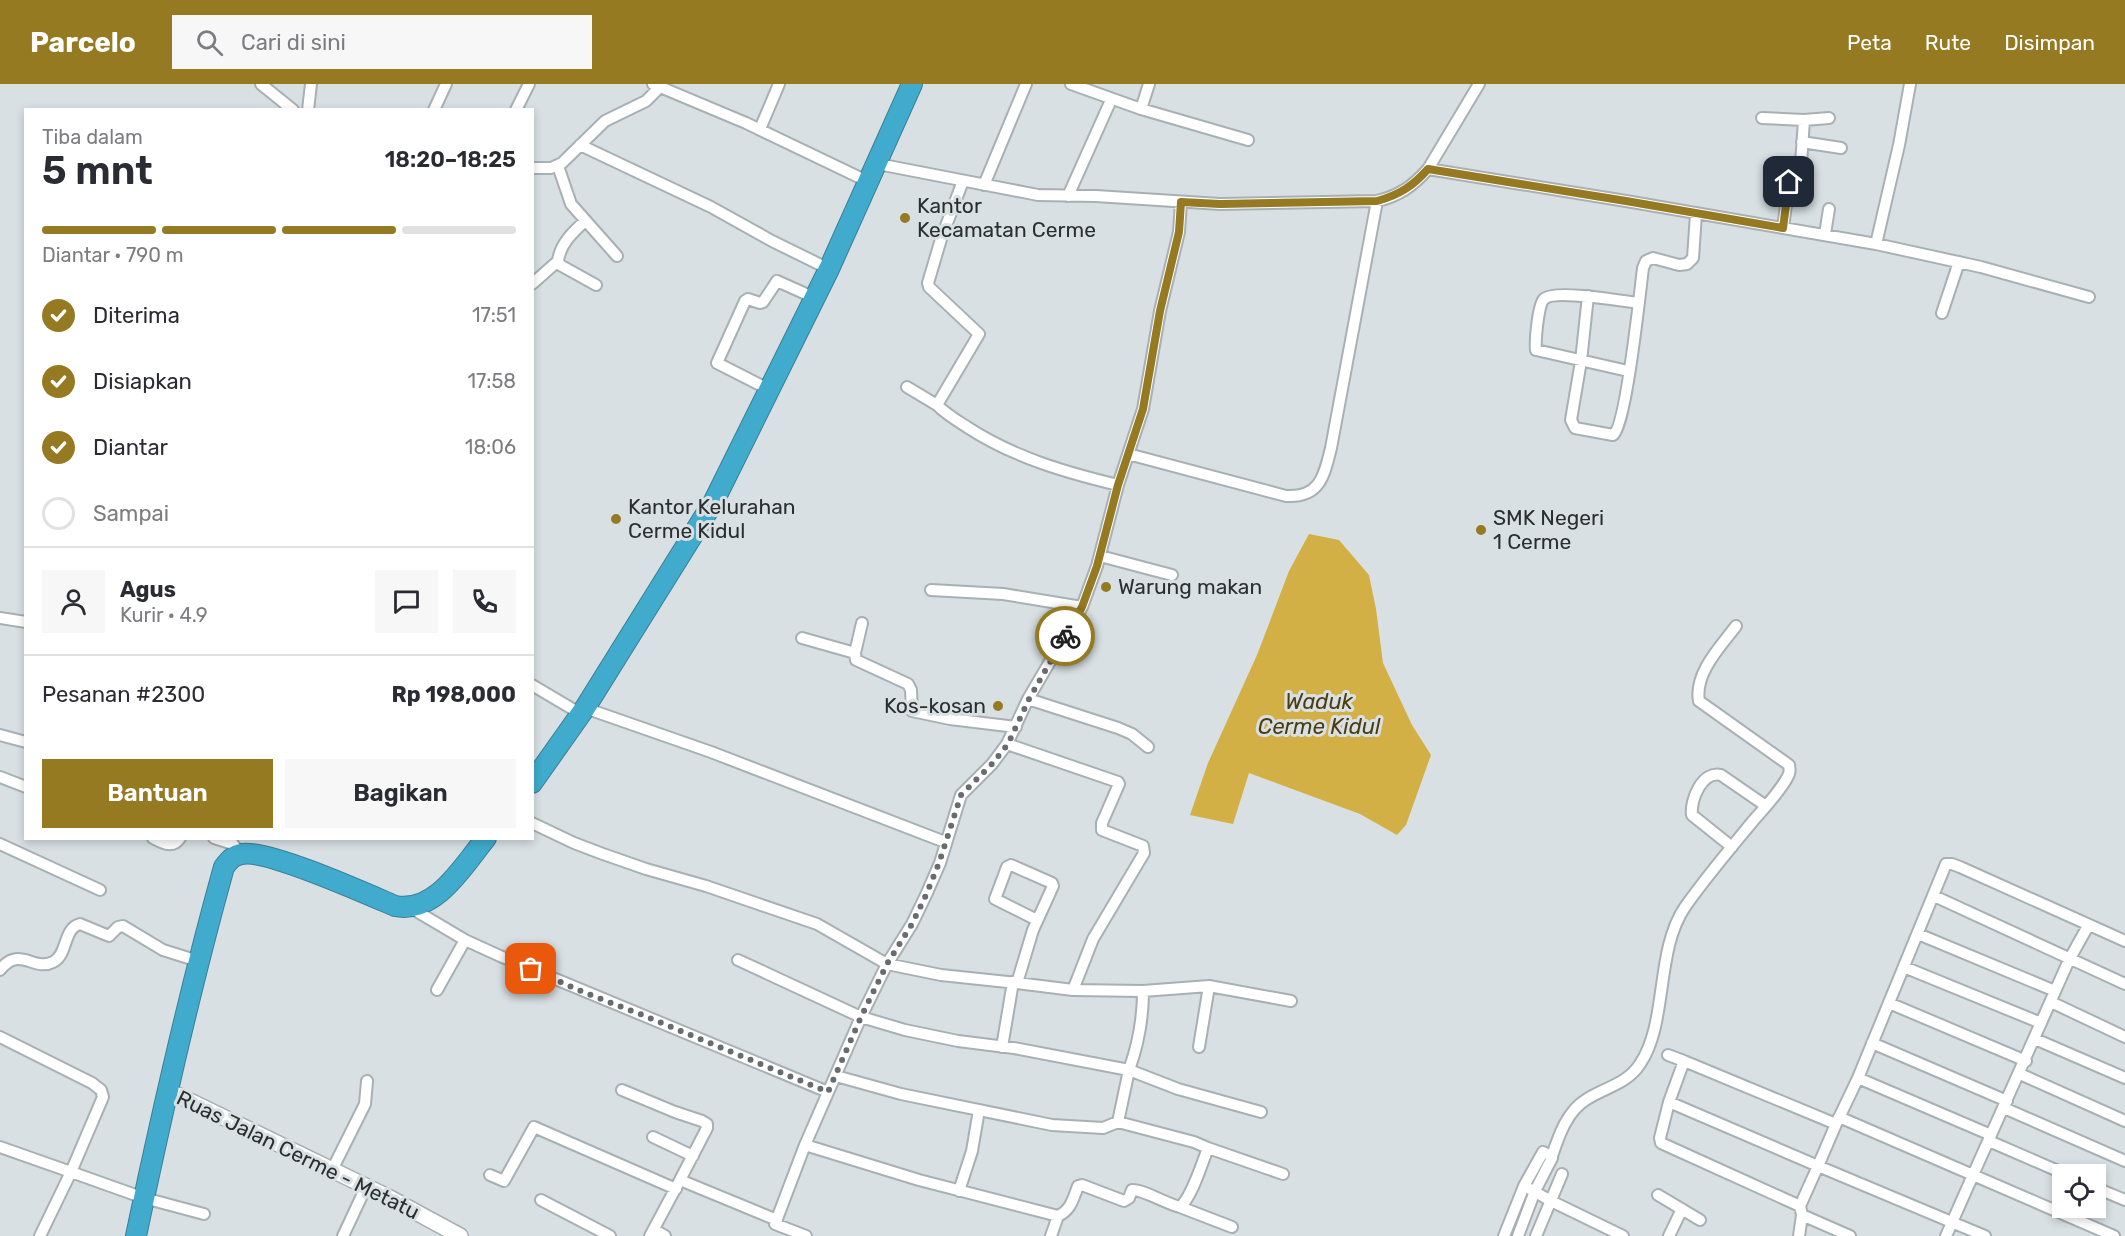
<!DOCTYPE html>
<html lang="id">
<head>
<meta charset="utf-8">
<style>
  :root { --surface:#fff; --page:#f7f7f7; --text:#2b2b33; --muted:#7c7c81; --line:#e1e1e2; --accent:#957a22 }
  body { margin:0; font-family:Rubik,sans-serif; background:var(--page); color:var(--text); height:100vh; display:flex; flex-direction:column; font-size:22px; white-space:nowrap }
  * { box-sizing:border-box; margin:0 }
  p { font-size:20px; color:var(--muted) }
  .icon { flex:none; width:33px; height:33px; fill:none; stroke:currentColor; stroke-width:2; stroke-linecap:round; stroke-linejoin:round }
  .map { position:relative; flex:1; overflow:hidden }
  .drawer { position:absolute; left:24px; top:24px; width:510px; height:732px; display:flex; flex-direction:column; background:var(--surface); border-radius:0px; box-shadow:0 3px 9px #0003 }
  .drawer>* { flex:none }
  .controls { position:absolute; left:2052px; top:1080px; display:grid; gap:12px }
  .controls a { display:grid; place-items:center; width:54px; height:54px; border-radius:0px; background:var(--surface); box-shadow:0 3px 9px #0003; font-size:30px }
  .pin { position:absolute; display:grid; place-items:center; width:51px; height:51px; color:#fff; margin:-26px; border-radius:12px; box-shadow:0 3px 9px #0006 }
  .courier { position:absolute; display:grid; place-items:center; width:60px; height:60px; margin:-30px; border:4px solid #957a22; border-radius:50%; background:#fff; color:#222; box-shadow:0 2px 8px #0007 }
  .overview em { font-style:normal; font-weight:600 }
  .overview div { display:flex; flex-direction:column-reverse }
  .overview { display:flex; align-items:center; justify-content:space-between; height:102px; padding:0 18px }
  h1 { font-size:39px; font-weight:600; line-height:45px }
  .bar { display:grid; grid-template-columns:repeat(4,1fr); gap:9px 6px; align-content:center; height:72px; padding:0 18px }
  .bar i { height:8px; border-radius:4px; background:var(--line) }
  .bar .selected { background:var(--accent) }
  .bar p { grid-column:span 4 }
  .line { display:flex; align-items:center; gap:15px; padding:0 18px; border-top:2px solid var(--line) }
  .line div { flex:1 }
  .round { display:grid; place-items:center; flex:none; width:63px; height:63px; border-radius:0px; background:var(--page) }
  ol { padding:0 18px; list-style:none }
  li { display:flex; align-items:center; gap:18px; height:66px }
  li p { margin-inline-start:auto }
  li .icon { padding:6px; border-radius:50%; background:var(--accent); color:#fff; stroke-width:4 }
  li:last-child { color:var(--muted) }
  li i { width:33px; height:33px; border:3px solid var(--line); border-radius:50% }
  .action { display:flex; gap:12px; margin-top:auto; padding:12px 18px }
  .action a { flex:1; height:69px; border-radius:0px; background:var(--accent); color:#fff; font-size:24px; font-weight:600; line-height:69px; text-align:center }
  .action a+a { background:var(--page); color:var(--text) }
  header { display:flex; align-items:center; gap:36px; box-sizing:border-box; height:84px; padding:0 30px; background:var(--accent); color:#fff }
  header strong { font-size:28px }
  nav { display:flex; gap:33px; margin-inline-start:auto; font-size:21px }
  .search { width:420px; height:54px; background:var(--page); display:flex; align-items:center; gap:15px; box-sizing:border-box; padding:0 21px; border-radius:0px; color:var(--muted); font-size:22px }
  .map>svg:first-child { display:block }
</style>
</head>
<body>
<header>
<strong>Parcelo</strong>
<div class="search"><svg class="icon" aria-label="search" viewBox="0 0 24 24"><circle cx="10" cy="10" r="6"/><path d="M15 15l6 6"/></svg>Cari di sini</div>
<nav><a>Peta</a><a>Rute</a><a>Disimpan</a></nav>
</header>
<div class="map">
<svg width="2125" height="1152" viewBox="0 0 2125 1152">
  <rect width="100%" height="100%" fill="#d8e0e3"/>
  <path fill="#d2b045" d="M 1309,450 L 1339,456 L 1369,491 L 1376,525 L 1383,579 L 1412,641 L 1431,671 L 1406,741 L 1397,751 L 1360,730 L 1249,689 L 1233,740 L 1190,731 L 1208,679 L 1257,571 L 1289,487 Z"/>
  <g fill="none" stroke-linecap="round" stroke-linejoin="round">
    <defs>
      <path id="street" d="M 261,0 L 293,26
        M 653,0 L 746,39 L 869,98
        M 1071,0 L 1141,25 L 1248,56
        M 1141,25 L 1149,0
        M 308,26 L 311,0
        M 434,26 L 446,0
        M 516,26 L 529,0
        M 1762,34 L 1804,36 L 1801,80 L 1792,91 L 1789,98 L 1783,144
        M 1804,36 L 1829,34
        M 760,45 L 779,0
        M 1802,58 L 1841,64
        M 580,61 L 711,123 L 772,157 L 829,185
        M 878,80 L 1038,111 L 1096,112 L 1220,120 L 1377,117 C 1399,112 1413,102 1428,85 L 1479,0
        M 558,82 L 571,120 L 617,172
        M 532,84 L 551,84 L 562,79 L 605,37 L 646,17 L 660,3
        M 1428,85 L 1626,117 L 1876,160 L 1981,183 L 2089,213
        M 963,97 L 941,155 L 928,199 L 929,203 L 979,250 L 937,321 C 946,330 956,336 967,343 C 1013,373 1064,388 1118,401
        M 984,101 L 1026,0
        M 1068,112 L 1111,16
        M 585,137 C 573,148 560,160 558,177 L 560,181 L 596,201
        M 1825,150 L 1829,125
        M 1876,160 L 1899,61 L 1910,0
        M 532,200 L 558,177
        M 1588,212 L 1581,277 L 1571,336 L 1575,344 L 1613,351 C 1626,342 1640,208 1643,184 L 1646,177 L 1653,174 L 1679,181 L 1687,180 L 1693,174 L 1696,130
        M 1942,229 L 1959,178
        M 1628,287 L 1536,266 C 1535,257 1538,221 1544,215 C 1555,205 1622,217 1639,219
        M 907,303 L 937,321
        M 770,306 L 717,279 L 745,217 L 748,215 L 760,219 L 763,218 L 777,197 L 815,214
        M 1128,370 L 1286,412 C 1320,414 1324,392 1331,364 L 1377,117
        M 1100,472 L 1172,491
        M 931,506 L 1003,510 L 1082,523
        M 0,534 L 26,538
        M 862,539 L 855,569 L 856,576 L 908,600 L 911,606 L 912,627 L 950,635 L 1016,643
        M 802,554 L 855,569
        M 532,601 L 581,630
        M 1028,615 L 1118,644 L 1132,650 L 1148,663
        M 585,624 L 711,668 L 945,758
        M 0,651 L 26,658
        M 1007,660 L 1118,698 L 1119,700 L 1102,739 L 1102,746 L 1143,762 L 1144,769 L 1093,855 L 1073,906 L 1143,907 L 1209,902 L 1291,917
        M 0,693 L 26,703
        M 532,739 L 574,759 L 603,770 L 646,785 L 706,802 L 817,840 L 887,880 L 941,891 L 1017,899
        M 153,754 C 163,759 173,765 180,754
        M 214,754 L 233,760 L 240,770
        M 0,760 L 100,806
        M 1732,763 L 1692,731 C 1690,715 1703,686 1721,691 L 1766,722
        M 1934,812 L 2125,900
        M 411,824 L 465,856 L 500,872 L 828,1008
        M 1037,836 L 995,815 L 1007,783 L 1011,781 L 1052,799 L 1053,802 L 1033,846 L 1017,899 L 1073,906
        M 2088,842 L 2069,876 L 1973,1091 L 2114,1152
        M 1918,850 L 2055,907
        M 738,876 L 861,933 L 905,946 L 958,957 L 1014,964 L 1129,986 C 1138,961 1143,933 1143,907
        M 1904,883 L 2041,939
        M 0,886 C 19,861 34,888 53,878 C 68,871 63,844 80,840 L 109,852 L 118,843 L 123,842 L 163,866 L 198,877
        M 437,906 L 465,856
        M 2051,918 L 2125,953
        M 1889,919 L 2026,977
        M 0,953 L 92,999 L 101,1006 L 103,1013 L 71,1088 L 0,1063
        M 2035,955 L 2125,994
        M 1872,959 L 2007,1017
        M 1002,963 L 1013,898
        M 1199,963 L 1209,902
        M 1668,971 L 1684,977
        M 2020,990 L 2125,1037
        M 1858,994 L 1991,1051
        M 622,1006 L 675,1028 L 702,1037 L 707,1040 L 707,1044 L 680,1096
        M 1669,1018 L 1684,977 L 1836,1040
        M 2004,1024 L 2125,1077
        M 1839,1033 L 1973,1091 L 1946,1152
        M 1118,1038 L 1129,986 L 1178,1005 L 1261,1028
        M 653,1053 L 693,1072
        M 1989,1057 L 2065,1090
        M 805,1061 L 919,1096 L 1058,1132 C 1071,1126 1073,1115 1078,1102 L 1082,1101 L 1124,1117 L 1129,1114 L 1132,1106 C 1142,1105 1167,1120 1180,1123 C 1192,1113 1202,1079 1208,1064 L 1194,1058 L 1118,1038 L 1103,1044 L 1052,1041 L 901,1010 L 836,992
        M 1208,1064 L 1283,1090
        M 1552,1072 C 1559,1051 1567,1027 1587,1015 C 1606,1003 1627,1000 1640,980 C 1668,939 1655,867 1685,823 C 1706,793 1730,765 1753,737 C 1765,723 1778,710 1787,694 C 1790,689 1790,687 1789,681 L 1699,617 C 1694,589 1721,562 1736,542
        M 332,1086 L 365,1020 L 367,997
        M 490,1091 L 504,1097 L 534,1043 L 676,1105
        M 2096,1104 L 2125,1116
        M 1530,1105 L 1551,1117 L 1623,1152
        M 959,1107 L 972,1067 L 979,1026
        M 1658,1111 L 1700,1136
        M 541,1116 L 610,1152
        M 1800,1122 L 1661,1059 L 1660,1054 L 1669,1018 L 1818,1082 L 1836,1040 L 1858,994 L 1946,780 L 1952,780 L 1960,783 L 2125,857
        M 1180,1123 L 1232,1143
        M 654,1146 L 665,1152
        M 40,1152 L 71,1088 L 144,1114 L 204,1130
        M 343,1152 L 366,1103
        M 650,1152 L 680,1096 L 777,1136
        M 806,1152 L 775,1140 L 805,1061 L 861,933 L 887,880 L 912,840 L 926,811 L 940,779 L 961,711 L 992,680 L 1007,660 L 1028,615 L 1082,523 L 1097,482 L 1118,401 L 1143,325 L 1160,227 L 1179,148 L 1181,118
        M 1051,1152 L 1058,1132
        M 1504,1152 L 1524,1102 L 1543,1068 L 1552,1072 L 1552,1074 L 1535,1107 L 1518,1152
        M 1536,1152 L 1562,1090
        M 1669,1152 L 1682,1125
        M 1799,1152 L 1802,1131
        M 1850,1152 L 1802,1131 L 1800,1122 L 1818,1082 L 1985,1152"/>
      <path id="secondary" d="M 167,1006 L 388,1113 L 460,1152"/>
      <path id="highway" d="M 532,699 L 585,624 L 714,417 L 829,185 L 912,0
        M 136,1152 C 162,1028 190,905 224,783 C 229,777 233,771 242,770 C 267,765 367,810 395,822 C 436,830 463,782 486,754"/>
    </defs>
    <use href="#street" stroke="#a8b0b3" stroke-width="14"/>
    <use href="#secondary" stroke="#a8b0b3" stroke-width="18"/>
    <use href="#highway" stroke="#397f96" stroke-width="22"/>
    <use href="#street" stroke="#fff" stroke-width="10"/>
    <use href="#secondary" stroke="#fff" stroke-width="15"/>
    <use href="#highway" stroke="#40abcd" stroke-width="20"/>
  </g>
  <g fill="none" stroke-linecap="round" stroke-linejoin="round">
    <path stroke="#686c6e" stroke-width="6" stroke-dasharray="0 10.8" d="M 531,885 L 583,908 L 640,930 L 828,1008 L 861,933 L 887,880 L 912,840 L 926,811 L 939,779 L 961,711 L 992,680 L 1008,660 L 1029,615 L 1065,552"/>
    <path stroke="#957a22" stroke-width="8" d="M 1065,552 L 1082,523 L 1097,482 L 1118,401 L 1143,325 L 1160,227 L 1179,148 L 1181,118 L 1220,120 L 1377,117 C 1399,111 1413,102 1428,85 L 1626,117 L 1783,144 L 1789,98"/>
  </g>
  <g fill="#957a22" stroke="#d8e0e3" stroke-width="2">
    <circle cx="905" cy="134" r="6"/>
    <circle cx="616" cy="435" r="6"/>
    <circle cx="1481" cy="446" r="6"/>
    <circle cx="1106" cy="503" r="6"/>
    <circle cx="998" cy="622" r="6"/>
  </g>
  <g text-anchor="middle" stroke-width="6" stroke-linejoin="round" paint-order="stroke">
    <g font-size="21" fill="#2b2e2f" stroke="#d8e0e3" text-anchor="start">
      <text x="917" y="129">Kantor<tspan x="917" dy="24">Kecamatan Cerme</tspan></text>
      <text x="628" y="430">Kantor Kelurahan<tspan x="628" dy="24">Cerme Kidul</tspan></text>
      <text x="1493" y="441">SMK Negeri<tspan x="1493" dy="24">1 Cerme</tspan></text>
      <text x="1118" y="510">Warung makan</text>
      <text x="986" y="629" text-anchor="end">Kos-kosan</text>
    </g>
    <g font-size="21" fill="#2b2e2f" stroke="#d8e0e3">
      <text transform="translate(298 1071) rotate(26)" y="7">Ruas Jalan Cerme - Metatu</text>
    </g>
    <g font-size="22" font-style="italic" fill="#4b3d10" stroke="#d8e0e3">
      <text x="1319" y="625">Waduk<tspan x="1319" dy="25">Cerme Kidul</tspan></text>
    </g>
  </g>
</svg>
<div class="controls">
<a><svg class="icon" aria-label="locate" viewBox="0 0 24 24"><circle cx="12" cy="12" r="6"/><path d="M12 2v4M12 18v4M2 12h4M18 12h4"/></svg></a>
</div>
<div class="pin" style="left:531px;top:885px;background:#ea580c"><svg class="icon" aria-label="bag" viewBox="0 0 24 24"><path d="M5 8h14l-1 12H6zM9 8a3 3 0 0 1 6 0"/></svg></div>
<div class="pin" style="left:1789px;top:98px;background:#1f2937"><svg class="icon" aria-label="home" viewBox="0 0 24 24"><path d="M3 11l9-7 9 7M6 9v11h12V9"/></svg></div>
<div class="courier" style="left:1065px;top:552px"><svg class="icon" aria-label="bike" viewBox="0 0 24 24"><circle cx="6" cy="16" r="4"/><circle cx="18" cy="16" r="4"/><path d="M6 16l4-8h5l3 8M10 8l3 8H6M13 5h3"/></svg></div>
<section class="drawer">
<div class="overview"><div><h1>5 mnt</h1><p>Tiba dalam</p></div><em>18:20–18:25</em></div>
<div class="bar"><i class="selected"></i><i class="selected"></i><i class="selected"></i><i></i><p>Diantar · 790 m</p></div>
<ol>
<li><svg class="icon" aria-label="check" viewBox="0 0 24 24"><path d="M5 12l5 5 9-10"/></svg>Diterima<p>17:51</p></li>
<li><svg class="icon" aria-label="check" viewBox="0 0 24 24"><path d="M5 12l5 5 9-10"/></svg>Disiapkan<p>17:58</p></li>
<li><svg class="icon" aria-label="check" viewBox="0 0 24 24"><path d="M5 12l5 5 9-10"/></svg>Diantar<p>18:06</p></li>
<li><i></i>Sampai</li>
</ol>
<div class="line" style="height:108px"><a class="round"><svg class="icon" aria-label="person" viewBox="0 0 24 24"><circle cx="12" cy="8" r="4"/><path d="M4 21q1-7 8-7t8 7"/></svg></a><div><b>Agus</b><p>Kurir · 4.9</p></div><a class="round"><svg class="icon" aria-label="chat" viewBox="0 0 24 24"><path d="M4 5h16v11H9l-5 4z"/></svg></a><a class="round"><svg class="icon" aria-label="phone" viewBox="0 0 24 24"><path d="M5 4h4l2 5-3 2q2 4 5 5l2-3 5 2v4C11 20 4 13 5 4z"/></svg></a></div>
<div class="line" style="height:78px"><div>Pesanan #2300</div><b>Rp 198,000</b></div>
<div class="action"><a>Bantuan</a><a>Bagikan</a></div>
</section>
</div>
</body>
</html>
